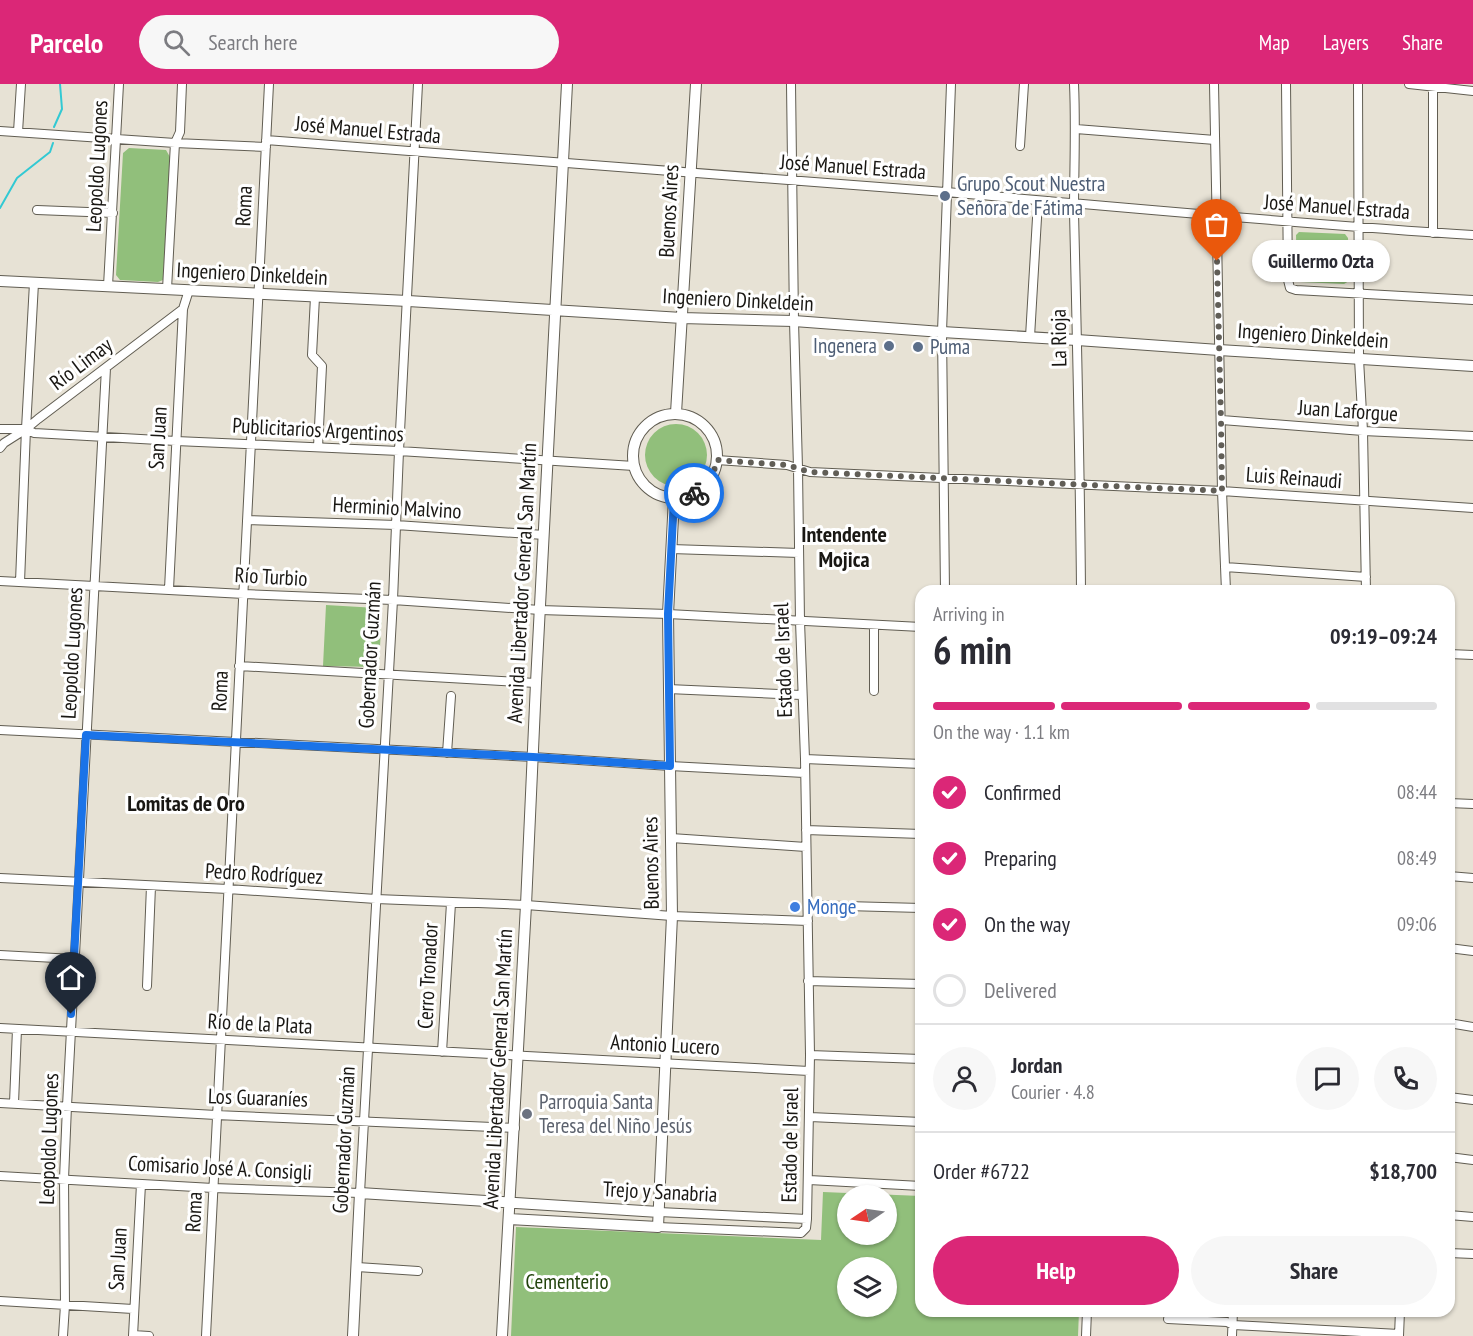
<!DOCTYPE html>
<html lang="en">
<head>
<meta charset="utf-8">
<style>
  :root { --surface:#fff; --page:#f7f7f7; --text:#2b2b33; --muted:#7c7c81; --line:#e1e1e2; --accent:#db2777 }
  body { margin:0; font-family:"PT Sans Narrow",sans-serif; background:var(--page); color:var(--text); height:100vh; display:flex; flex-direction:column; font-size:22px; white-space:nowrap }
  * { box-sizing:border-box; margin:0 }
  p { font-size:20px; color:var(--muted) }
  .icon { flex:none; width:33px; height:33px; fill:none; stroke:currentColor; stroke-width:2; stroke-linecap:round; stroke-linejoin:round }
  .map { position:relative; flex:1; overflow:hidden }
  .drawer { position:absolute; left:915px; top:501px; width:540px; height:732px; display:flex; flex-direction:column; background:var(--surface); border-radius:18px; box-shadow:0 2px 4px #0004 }
  .drawer>* { flex:none }
  .needle { width:39px; rotate:257deg }
  .controls { position:absolute; left:837px; top:1101px; display:grid; gap:12px }
  .controls a { display:grid; place-items:center; width:60px; height:60px; border-radius:50%; background:var(--surface); box-shadow:0 2px 4px #0004; font-size:30px }
  .pin { position:absolute; display:grid; place-items:center; width:51px; height:51px; color:#fff; margin:-62px -26px; border-radius:50% 50% 50% 0; rotate:-45deg; box-shadow:0 0 6px #0007 }
  .pin .icon { rotate:45deg }
  .courier { position:absolute; display:grid; place-items:center; width:60px; height:60px; margin:-30px; border:4px solid #1a73e8; border-radius:50%; background:#fff; color:#222; box-shadow:0 2px 8px #0007 }
  .bubble { position:absolute; height:42px; border-radius:21px; background:var(--surface); box-shadow:0 2px 4px #0004; font-size:20px; font-weight:700; line-height:42px; text-align:center }
  .head em { font-style:normal; font-weight:700 }
  .head div { display:flex; flex-direction:column-reverse }
  .head { display:flex; align-items:center; justify-content:space-between; height:102px; padding:0 18px }
  h1 { font-size:39px; font-weight:700; line-height:45px }
  .bar { display:grid; grid-template-columns:repeat(4,1fr); gap:9px 6px; align-content:center; height:72px; padding:0 18px }
  .bar i { height:8px; border-radius:4px; background:var(--line) }
  .bar .current { background:var(--accent) }
  .bar p { grid-column:span 4 }
  .line { display:flex; align-items:center; gap:15px; padding:0 18px; border-top:2px solid var(--line) }
  .line div { flex:1 }
  .round { display:grid; place-items:center; flex:none; width:63px; height:63px; border-radius:32px; background:var(--page) }
  ol { padding:0 18px; list-style:none }
  li { display:flex; align-items:center; gap:18px; height:66px }
  li p { margin-inline-start:auto }
  li .icon { padding:6px; border-radius:50%; background:var(--accent); color:#fff; stroke-width:4 }
  li:last-child { color:var(--muted) }
  li i { width:33px; height:33px; border:3px solid var(--line); border-radius:50% }
  .button { display:flex; gap:12px; margin-top:auto; padding:12px 18px }
  .button a { flex:1; height:69px; border-radius:36px; background:var(--accent); color:#fff; font-size:24px; font-weight:700; line-height:69px; text-align:center }
  .button a+a { background:var(--page); color:var(--text) }
  header { display:flex; align-items:center; gap:36px; box-sizing:border-box; height:84px; padding:0 30px; background:var(--accent); color:#fff }
  header strong { font-size:28px }
  nav { display:flex; gap:33px; margin-inline-start:auto; font-size:21px }
  .search { width:420px; height:54px; background:var(--page); display:flex; align-items:center; gap:15px; box-sizing:border-box; padding:0 21px; border-radius:33px; color:var(--muted); font-size:22px }
  .map>svg:first-child { display:block }
</style>
</head>
<body>
<header>
<strong>Parcelo</strong>
<div class="search"><svg class="icon" aria-label="search" viewBox="0 0 24 24"><circle cx="10" cy="10" r="6"/><path d="M15 15l6 6"/></svg>Search here</div>
<nav><a>Map</a><a>Layers</a><a>Share</a></nav>
</header>
<div class="map">
<svg width="1473" height="1252" viewBox="0 0 1473 1252">
  <rect width="100%" height="100%" fill="#e7e2d5"/>
  <path fill="#91bf7b" fill-rule="evenodd" d="M 129,64 L 166,66 L 170,73 L 163,196 L 158,198 L 120,196 L 116,191 L 123,69 Z
    M 1299,148 L 1345,150 L 1348,154 L 1349,197 L 1344,200 L 1300,198 L 1297,194 L 1296,151 Z
    M645 371a31 31 0 1 1 62 0a31 31 0 1 1-62 0Z
    M 326,521 L 377,524 L 382,527 L 379,580 L 375,583 L 323,582 Z
    M 823,1108 L 921,1112 L 921,1227 L 1079,1227 L 1078,1252 L 511,1252 L 516,1143 L 821,1156 ZM 848,1112 L 886,1112 L 886,1150 L 848,1150 ZM 848,1184 L 886,1184 L 886,1222 L 848,1222 Z"/>
  <g fill="none" stroke-linecap="round" stroke-linejoin="round">
    <path stroke="#32c9d3" stroke-width="2" d="M 54,43 L 62,25 L 60,0
      M 0,124 L 17,94 L 50,68 L 53,59"/>
    <defs>
      <path id="minor" d="M 1074,0 C 1076,43 1074,85 1074,128 C 1077,254 1080,381 1081,507
        M 1214,0 L 1222,407 L 1226,507
        M 1286,0 L 1288,196 L 1290,204 L 1296,206 L 1473,216
        M 1358,0 L 1359,275 L 1363,347 L 1366,507
        M 1409,0 L 1473,7
        M 1076,45 L 1215,56
        M 0,47 L 175,59 L 266,63
        M 18,48 L 21,0
        M 266,56 C 492,75 719,89 945,108 C 1121,123 1297,140 1473,151
        M 1020,62 L 1024,0
        M 37,126 L 113,129
        M 1433,149 L 1433,3
        M 108,202 L 119,0
        M 167,205 L 175,59 L 180,48 L 182,0
        M 315,213 L 312,271 L 322,282 L 318,363
        M 1030,253 L 1038,117
        M 1222,336 L 1363,347 L 1473,352
        M 0,345 L 26,345 L 34,349 L 176,357 L 399,367 L 634,382
        M 0,364 L 4,359 L 26,345 L 38,335 L 183,225
        M 717,376 L 787,381 L 810,388 L 1222,407 L 1473,424
        M 247,436 L 396,441 L 544,451
        M 671,465 L 799,469
        M 1225,483 L 1366,493
        M 0,497 L 244,510 L 393,516 L 540,526 L 668,530 L 921,543
        M 20,498 L 26,345 L 34,199
        M 169,505 L 183,225 L 189,206
        M 945,507 L 942,248 L 951,0
        M 1449,570 L 1473,571
        M 239,582 L 536,599
        M 668,605 L 801,611
        M 874,607 L 874,541
        M 0,646 L 533,673 L 670,682 L 804,689
        M 447,669 L 451,612
        M 805,675 L 921,680
        M 1449,719 L 1473,720
        M 806,746 L 921,750
        M 671,754 L 806,763
        M 1449,792 L 1473,794
        M 0,794 L 228,805 L 376,815 L 526,821 L 672,832 L 808,837
        M 808,821 L 921,824
        M 1449,864 L 1473,867
        M 0,871 L 74,875
        M 808,897 L 921,900
        M 147,902 L 151,802
        M 1449,939 L 1473,943
        M 0,944 L 809,987
        M 442,968 L 451,819
        M 810,971 L 921,975
        M 1449,1013 L 1473,1016
        M 0,1019 L 216,1031 L 515,1044
        M 14,1019 L 17,945
        M 810,1033 L 921,1038
        M 1449,1073 L 1473,1076
        M 0,1092 L 213,1104 L 360,1109 L 393,516 L 399,367 L 418,0
        M 809,1096 L 921,1102
        M 659,1128 L 807,1135
        M 1449,1131 L 1473,1133
        M 658,1143 L 801,1149 L 806,1144 L 807,1135 L 810,971 L 805,675 L 800,537 L 798,384 L 794,237 L 791,0
        M 1449,1169 L 1473,1170
        M 357,1183 L 418,1187
        M 0,1217 L 133,1225
        M 1168,1235 L 1227,1238 L 1233,1241 L 1399,1250
        M 133,1251 L 149,1252
        M 63,1252 L 65,1221 L 64,1095 L 67,1022 L 106,284
        M 133,1252 L 141,1100
        M 206,1252 L 269,0
        M 1086,1252 L 1087,1227
        M 1232,1252 L 1233,1227
        M 1399,1252 L 1400,1227"/>
      <path id="major" d="M 0,197 L 408,217 L 682,234 L 794,237 L 942,248 L 1077,256 L 1219,266 L 1473,282
        M 676,329 L 696,0
        M633 372a42 42 0 1 1 84 0a42 42 0 1 1-84 0Z
        M 509,1135 L 658,1143 L 672,832 L 668,530 L 674,414
        M 353,1252 L 360,1109 L 659,1128
        M 502,1252 L 526,821 L 536,599 L 567,0"/>
    </defs>
    <use href="#minor" stroke="#615d52" stroke-width="10"/>
    <use href="#major" stroke="#615d52" stroke-width="12"/>
    <use href="#minor" stroke="#fff" stroke-width="8"/>
    <use href="#major" stroke="#fff" stroke-width="10"/>
  </g>
  <g fill="none" stroke-linecap="round" stroke-linejoin="round">
    <path stroke="#615e57" stroke-width="6" stroke-dasharray="0 10.8" d="M 694,409 C 708,402 714,390 717,376 L 787,381 L 810,388 L 1222,407 L 1221,336 L 1217,177"/>
    <path stroke="#1a73e8" stroke-width="8" d="M 71,930 L 86,651 L 533,673 L 670,682 L 668,530 L 674,414 L 687,412 L 694,409"/>
  </g>
  <g fill="#5c6f8a" stroke="#fff" stroke-width="2">
    <circle cx="945" cy="112" r="6"/>
    <circle cx="889" cy="262" r="6"/>
    <circle cx="918" cy="263" r="6"/>
  </g>
  <circle fill="#3f7fe0" stroke="#fff" stroke-width="2" cx="795" cy="823" r="6"/>
  <circle fill="#6b7280" stroke="#fff" stroke-width="2" cx="527" cy="1030" r="6"/>
  <g text-anchor="middle" stroke-width="6" stroke-linejoin="round" paint-order="stroke">
    <g font-size="21" fill="#191713" stroke="#fff">
      <text transform="translate(368 46) rotate(5)" y="7">José Manuel Estrada</text>
      <text transform="translate(97 82) rotate(-87)" y="7">Leopoldo Lugones</text>
      <text transform="translate(853 83) rotate(4)" y="7">José Manuel Estrada</text>
      <text transform="translate(244 122) rotate(-87)" y="7">Roma</text>
      <text transform="translate(1337 123) rotate(4)" y="7">José Manuel Estrada</text>
      <text transform="translate(669 127) rotate(-87)" y="7">Buenos Aires</text>
      <text transform="translate(252 190) rotate(3)" y="7">Ingeniero Dinkeldein</text>
      <text transform="translate(738 216) rotate(3)" y="7">Ingeniero Dinkeldein</text>
      <text transform="translate(1313 252) rotate(4)" y="7">Ingeniero Dinkeldein</text>
      <text transform="translate(1059 254) rotate(-91)" y="7">La Rioja</text>
      <text transform="translate(81 280) rotate(-37)" y="7">Río Limay</text>
      <text transform="translate(1348 327) rotate(4)" y="7">Juan Laforgue</text>
      <text transform="translate(318 346) rotate(3)" y="7">Publicitarios Argentinos</text>
      <text transform="translate(158 354) rotate(-87)" y="7">San Juan</text>
      <text transform="translate(1294 394) rotate(4)" y="7">Luis Reinaudi</text>
      <text transform="translate(397 424) rotate(3)" y="7">Herminio Malvino</text>
      <text transform="translate(271 493) rotate(3)" y="7">Río Turbio</text>
      <text transform="translate(522 499) rotate(-87)" y="7">Avenida Libertador General San Martín</text>
      <text transform="translate(72 569) rotate(-87)" y="7">Leopoldo Lugones</text>
      <text transform="translate(370 571) rotate(-87)" y="7">Gobernador Guzmán</text>
      <text transform="translate(783 576) rotate(-92)" y="7">Estado de Israel</text>
      <text transform="translate(220 607) rotate(-87)" y="7">Roma</text>
      <text transform="translate(651 779) rotate(-91)" y="7">Buenos Aires</text>
      <text transform="translate(264 790) rotate(3)" y="7">Pedro Rodríguez</text>
      <text transform="translate(428 892) rotate(-87)" y="7">Cerro Tronador</text>
      <text transform="translate(260 940) rotate(3)" y="7">Río de la Plata</text>
      <text transform="translate(665 961) rotate(3)" y="7">Antonio Lucero</text>
      <text transform="translate(498 985) rotate(-87)" y="7">Avenida Libertador General San Martín</text>
      <text transform="translate(258 1014) rotate(2)" y="7">Los Guaraníes</text>
      <text transform="translate(49 1055) rotate(-88)" y="7">Leopoldo Lugones</text>
      <text transform="translate(344 1056) rotate(-87)" y="7">Gobernador Guzmán</text>
      <text transform="translate(790 1061) rotate(-89)" y="7">Estado de Israel</text>
      <text transform="translate(220 1084) rotate(3)" y="7">Comisario José A. Consigli</text>
      <text transform="translate(660 1108) rotate(3)" y="7">Trejo y Sanabria</text>
      <text transform="translate(194 1128) rotate(-87)" y="7">Roma</text>
      <text transform="translate(118 1175) rotate(-87)" y="7">San Juan</text>
    </g>
    <g font-size="21" fill="#4e5e75" stroke="#fff" text-anchor="start">
      <text x="957" y="107">Grupo Scout Nuestra<tspan x="957" dy="24">Señora de Fátima</tspan></text>
      <text x="877" y="269" text-anchor="end">Ingenera</text>
      <text x="930" y="270">Puma</text>
    </g>
    <g font-size="21" fill="#366cbe" stroke="#fff" text-anchor="start">
      <text x="807" y="830">Monge</text>
    </g>
    <g font-size="21" fill="#5b616d" stroke="#fff" text-anchor="start">
      <text x="539" y="1025">Parroquia Santa<tspan x="539" dy="24">Teresa del Niño Jesús</tspan></text>
    </g>
    <g font-size="21" fill="#21420b" stroke="#fff">
      <text x="567" y="1205">Cementerio</text>
    </g>
    <g font-size="22" font-weight="bold" fill="#191713" stroke="#fff">
      <text x="844" y="458">Intendente<tspan x="844" dy="25">Mojica</tspan></text>
      <text x="186" y="727">Lomitas de Oro</text>
    </g>
  </g>
</svg>
<div class="controls">
<a><svg class="needle" viewBox="-14 -14 28 28"><path d="M0-13l5 13h-10z" fill="#e53935"/><path d="M0 13l5-13h-10z" fill="#7c7c81"/></svg></a>
<a><svg class="icon" aria-label="layers" viewBox="0 0 24 24"><path d="M12 4l9 5-9 5-9-5zM3 14l9 5 9-5"/></svg></a>
</div>
<div class="pin" style="left:1217px;top:177px;background:#ea580c"><svg class="icon" aria-label="bag" viewBox="0 0 24 24"><path d="M5 8h14l-1 12H6zM9 8a3 3 0 0 1 6 0"/></svg></div>
<div class="pin" style="left:71px;top:930px;background:#1f2937"><svg class="icon" aria-label="home" viewBox="0 0 24 24"><path d="M3 11l9-7 9 7M6 9v11h12V9"/></svg></div>
<div class="courier" style="left:694px;top:409px"><svg class="icon" aria-label="bike" viewBox="0 0 24 24"><circle cx="6" cy="16" r="4"/><circle cx="18" cy="16" r="4"/><path d="M6 16l4-8h5l3 8M10 8l3 8H6M13 5h3"/></svg></div>
<div class="bubble" style="left:1252px;top:156px;width:138px">Guillermo Ozta</div>
<section class="drawer">
<div class="head"><div><h1>6 min</h1><p>Arriving in</p></div><em>09:19–09:24</em></div>
<div class="bar"><i class="current"></i><i class="current"></i><i class="current"></i><i></i><p>On the way · 1.1 km</p></div>
<ol>
<li><svg class="icon" aria-label="check" viewBox="0 0 24 24"><path d="M5 12l5 5 9-10"/></svg>Confirmed<p>08:44</p></li>
<li><svg class="icon" aria-label="check" viewBox="0 0 24 24"><path d="M5 12l5 5 9-10"/></svg>Preparing<p>08:49</p></li>
<li><svg class="icon" aria-label="check" viewBox="0 0 24 24"><path d="M5 12l5 5 9-10"/></svg>On the way<p>09:06</p></li>
<li><i></i>Delivered</li>
</ol>
<div class="line" style="height:108px"><a class="round"><svg class="icon" aria-label="person" viewBox="0 0 24 24"><circle cx="12" cy="8" r="4"/><path d="M4 21q1-7 8-7t8 7"/></svg></a><div><b>Jordan</b><p>Courier · 4.8</p></div><a class="round"><svg class="icon" aria-label="chat" viewBox="0 0 24 24"><path d="M4 5h16v11H9l-5 4z"/></svg></a><a class="round"><svg class="icon" aria-label="phone" viewBox="0 0 24 24"><path d="M5 4h4l2 5-3 2q2 4 5 5l2-3 5 2v4C11 20 4 13 5 4z"/></svg></a></div>
<div class="line" style="height:78px"><div>Order #6722</div><b>$18,700</b></div>
<div class="button"><a>Help</a><a>Share</a></div>
</section>
</div>
</body>
</html>
